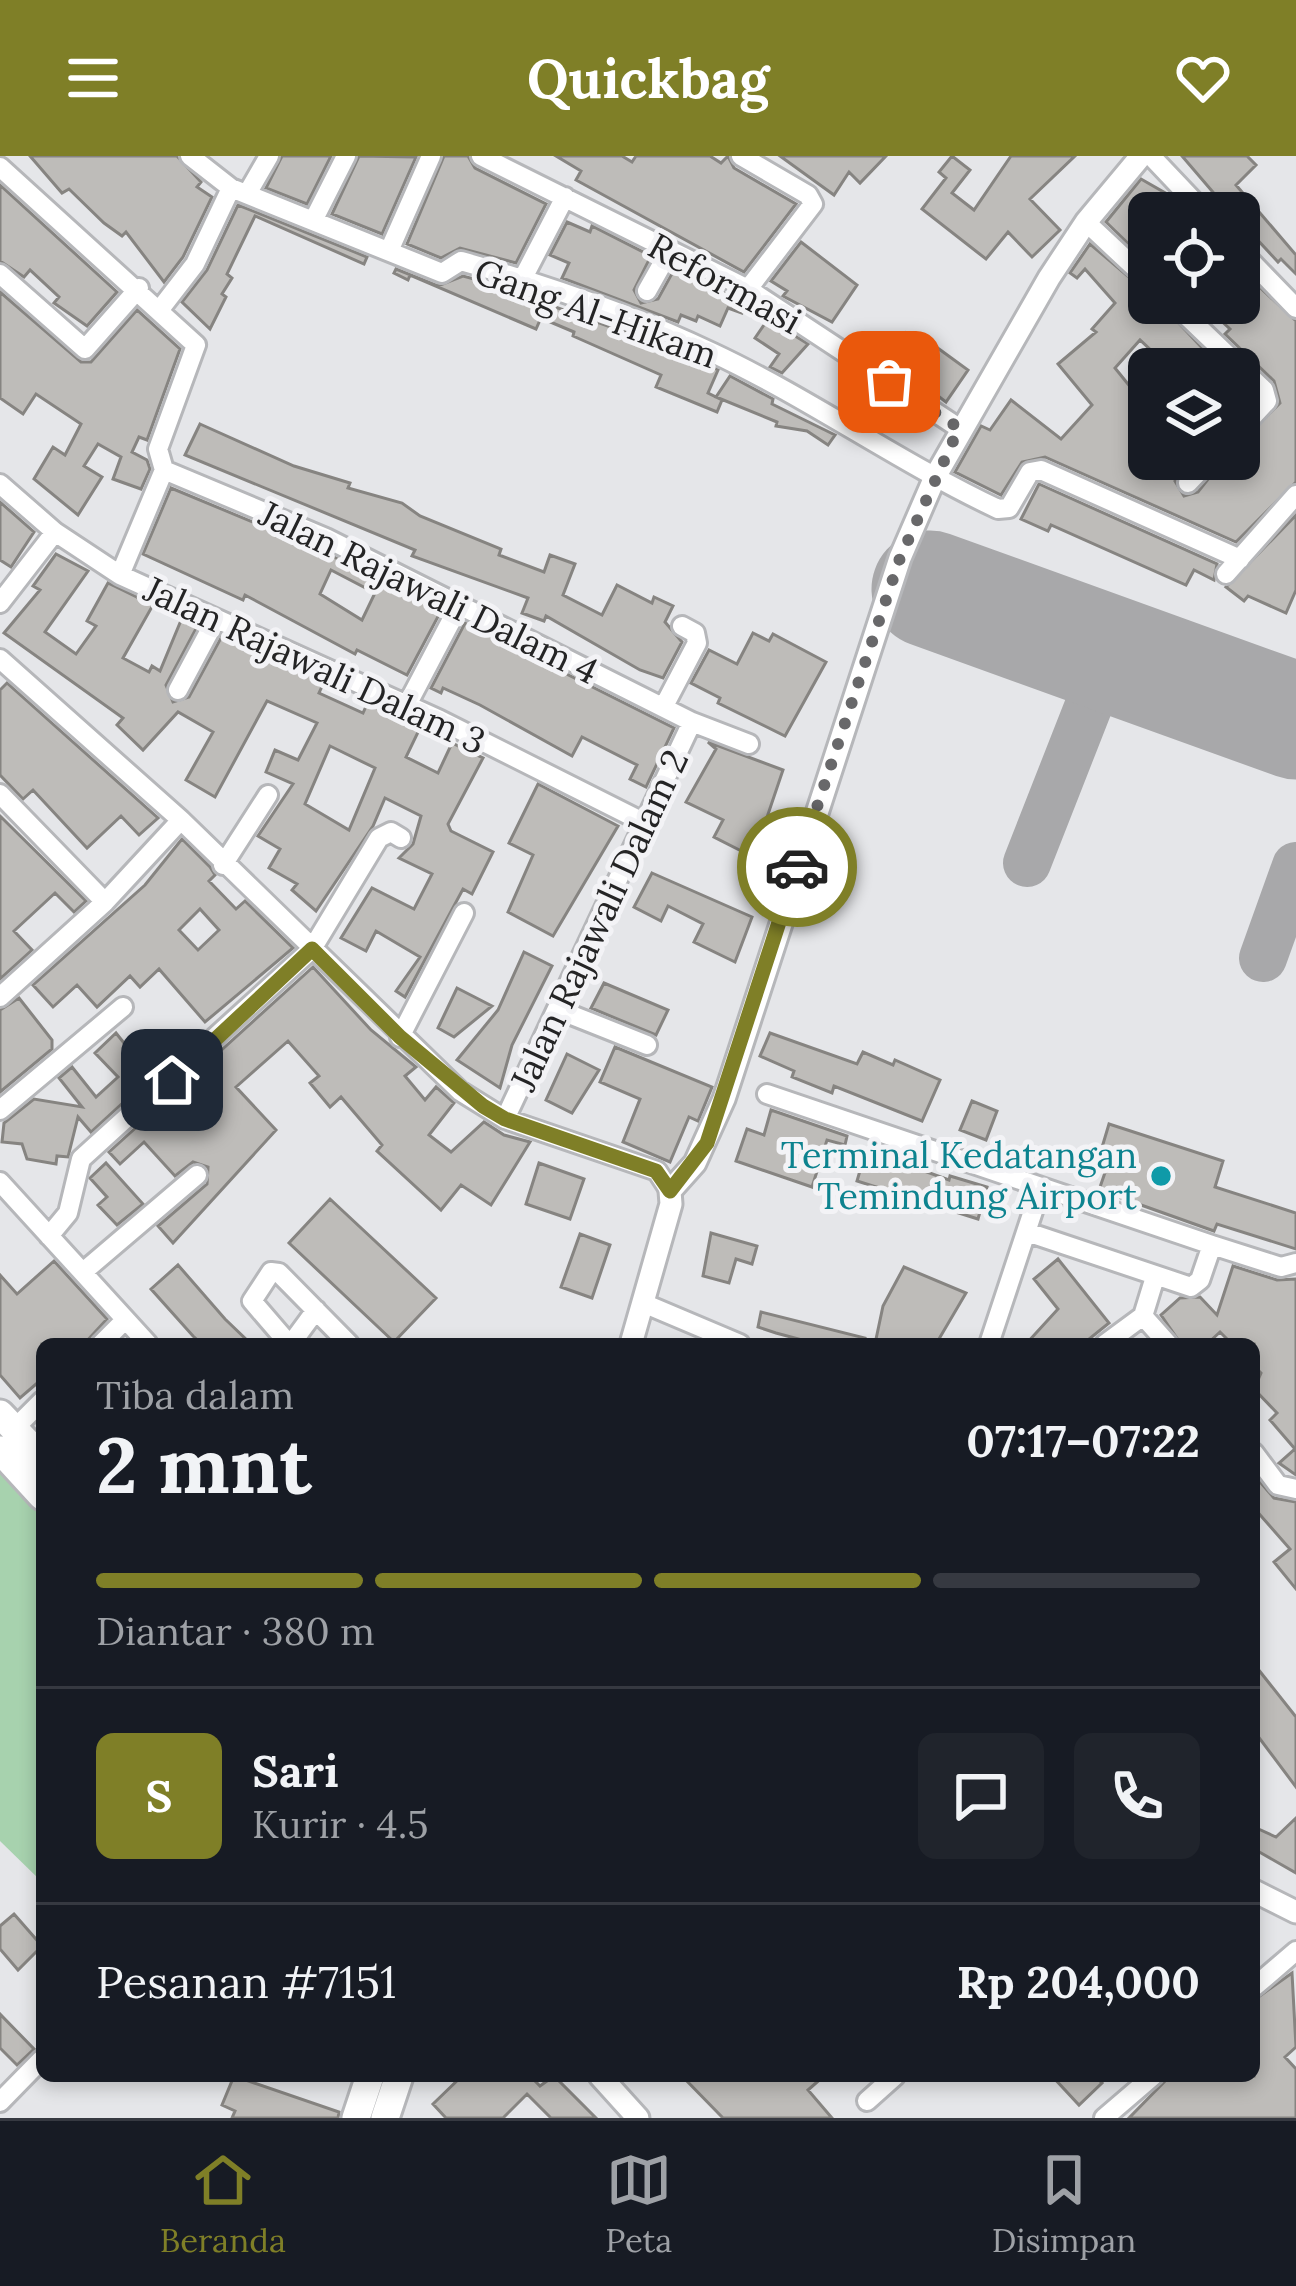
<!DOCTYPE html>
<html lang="id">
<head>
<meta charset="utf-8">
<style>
  :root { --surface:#171b24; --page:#20242c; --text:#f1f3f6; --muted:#9ea1a6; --line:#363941; --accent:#7f7f27 }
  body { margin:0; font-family:Lora,serif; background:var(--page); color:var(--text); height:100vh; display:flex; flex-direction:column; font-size:45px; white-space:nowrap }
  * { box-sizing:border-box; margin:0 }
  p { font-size:39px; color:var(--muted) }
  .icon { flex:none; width:66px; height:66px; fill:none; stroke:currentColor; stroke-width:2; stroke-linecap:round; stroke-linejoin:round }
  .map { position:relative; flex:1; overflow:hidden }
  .drawer { position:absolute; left:36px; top:1182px; width:1224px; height:744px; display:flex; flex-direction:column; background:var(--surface); border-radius:18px; box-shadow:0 6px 18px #0003 }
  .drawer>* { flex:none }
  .fabs { position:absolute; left:1128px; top:36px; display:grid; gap:24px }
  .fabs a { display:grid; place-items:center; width:132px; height:132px; border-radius:18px; background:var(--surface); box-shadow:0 6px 18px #0003; font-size:60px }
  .pin { position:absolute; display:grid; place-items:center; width:102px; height:102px; color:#fff; margin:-51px; border-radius:24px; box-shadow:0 6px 18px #0006 }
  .courier { position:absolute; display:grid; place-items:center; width:120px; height:120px; margin:-60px; border:9px solid #7f7f27; border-radius:50%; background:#fff; color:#222; box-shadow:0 3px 15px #0007 }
  .summary em { font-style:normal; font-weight:700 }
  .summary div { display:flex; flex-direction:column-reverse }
  .summary { display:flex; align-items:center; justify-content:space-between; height:204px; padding:0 60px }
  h1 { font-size:78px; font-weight:700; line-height:90px }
  .bar { display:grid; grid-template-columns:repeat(4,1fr); gap:18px 12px; align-content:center; height:144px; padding:0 60px }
  .bar i { height:15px; border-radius:9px; background:var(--line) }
  .bar .selected { background:var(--accent) }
  .bar p { grid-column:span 4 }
  .line { display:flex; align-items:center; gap:30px; padding:0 60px; border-top:3px solid var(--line) }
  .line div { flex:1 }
  .round { display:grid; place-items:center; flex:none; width:126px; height:126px; border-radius:18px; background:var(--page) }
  header { display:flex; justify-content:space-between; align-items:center; height:156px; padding:0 60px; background:var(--accent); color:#fff; font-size:54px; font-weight:700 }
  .menu { display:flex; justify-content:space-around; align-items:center; height:168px; border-top:3px solid var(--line); background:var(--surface); font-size:33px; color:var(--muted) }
  .menu a { display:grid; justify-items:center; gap:6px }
  .menu .selected { color:var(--accent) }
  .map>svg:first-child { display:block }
</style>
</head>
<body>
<header><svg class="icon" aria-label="menu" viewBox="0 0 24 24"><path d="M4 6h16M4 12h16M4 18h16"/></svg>Quickbag<svg class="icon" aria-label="heart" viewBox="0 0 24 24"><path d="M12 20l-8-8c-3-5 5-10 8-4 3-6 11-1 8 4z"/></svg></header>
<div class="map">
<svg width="1296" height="1962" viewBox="0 0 1296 1962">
  <rect width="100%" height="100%" fill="#e5e6e9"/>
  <path fill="#a7d2ae" d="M 0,1312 L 42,1356 L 42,1726 L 0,1685 Z"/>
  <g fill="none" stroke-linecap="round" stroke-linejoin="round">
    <path stroke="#a8a8aa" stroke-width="48" d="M 1293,563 L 1296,567
      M 1027,707 L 1098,526 L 1136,505
      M 1263,802 L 1296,710"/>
    <path stroke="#a8a8aa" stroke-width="117" d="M 930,433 L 1296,565"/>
  </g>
  <path fill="#bebcb9" stroke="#868481" stroke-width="3" fill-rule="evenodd" d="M 30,0 L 177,0 L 201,26 L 197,31 L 212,41 L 183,101 L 164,126 L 126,76 L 122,80 L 104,67 L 69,33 L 62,37 Z
    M 282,0 L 331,0 L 307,48 L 266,32 Z
    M 359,0 L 416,1 L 382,78 L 332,58 Z
    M 444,0 L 468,0 L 475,12 L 546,48 L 516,107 L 460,92 L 441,102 L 407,88 Z
    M 556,0 L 622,0 L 632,6 L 636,0 L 710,0 L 721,7 L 728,0 L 734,12 L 796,48 L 744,116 L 576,24 L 581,15 Z
    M 780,0 L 886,0 L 860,27 L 849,16 L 834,39 Z
    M 952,0 L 970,14 L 952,37 L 974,54 L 1011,0 L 1075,0 L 1030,43 L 1060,74 L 1032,101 L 1008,76 L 986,103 L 922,53 L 946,22 L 939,16 Z
    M 1182,0 L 1247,0 L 1256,9 L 1236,29 L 1296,99 L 1296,118 L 1281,103 L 1278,106 L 1239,64 L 1239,57 L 1230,56 Z
    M 1141,23 L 1167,38 L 1160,46 L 1171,57 L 1149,57 L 1149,97 L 1142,91 L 1137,96 L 1106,66 Z
    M 0,29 L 117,136 L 87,170 L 54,147 L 59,141 L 30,114 L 24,121 L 0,105 Z
    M 238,49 L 367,101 L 364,108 L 255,60 L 227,118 L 232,122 L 222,138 L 226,141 L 210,173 L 182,146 L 207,114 Z
    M 567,66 L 590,76 L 592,70 L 651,100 L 634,134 L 641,147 L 658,143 L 675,112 L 746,148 L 742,157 L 728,152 L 720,170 L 698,160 L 696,165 L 681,159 L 678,166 L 562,122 L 569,107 L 550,99 Z
    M 801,86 L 857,129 L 832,166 L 783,140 L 787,135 L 771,125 Z
    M 1090,88 L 1149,138 L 1149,147 L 1160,147 L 1219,210 L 1171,213 L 1140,184 L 1115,212 L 1149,254 L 1149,303 L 1192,303 L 1175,325 L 1184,340 L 1198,336 L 1224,303 L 1239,303 L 1239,288 L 1280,247 L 1274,225 L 1225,178 L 1230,173 L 1202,147 L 1239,147 L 1239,112 L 1296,165 L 1296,326 L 1236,386 L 1045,301 L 1022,306 L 1001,339 L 955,316 L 981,270 L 990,274 L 1011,244 L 1061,283 L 1092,249 L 1058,208 L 1096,176 L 1092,173 L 1115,147 L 1085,113 L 1077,122 L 1070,117 Z
    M 396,113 L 438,130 L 463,120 L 489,127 L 677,195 L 718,214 L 708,237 L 722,244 L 717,256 L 656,231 L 661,219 L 573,180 L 574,176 L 541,162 L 536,173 L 410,119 L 408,124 L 394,117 Z
    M 0,136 L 81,206 L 91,206 L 137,154 L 180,193 L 147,284 L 139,281 L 132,296 L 147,304 L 150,313 L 141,333 L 113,323 L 121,301 L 98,288 L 84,310 L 102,321 L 78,359 L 34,323 L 53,291 L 65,299 L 81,268 L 36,238 L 23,258 L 0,242 Z
    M 768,163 L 808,188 L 782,217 L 770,211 L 779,198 L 755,182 Z
    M 906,177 L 924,191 L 928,185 L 968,214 L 946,246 L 888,202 Z
    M 730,220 L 773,243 L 772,248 L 835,279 L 828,289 L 807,275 L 776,270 L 777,266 L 716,241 Z
    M 200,268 L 294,310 L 350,327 L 348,332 L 402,347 L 420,360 L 501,393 L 499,399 L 544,416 L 550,399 L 575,408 L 563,439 L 602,459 L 617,429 L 652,447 L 654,441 L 673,450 L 665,466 L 682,486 L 663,522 L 640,514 L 546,460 L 544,465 L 522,457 L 528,442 L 412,400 L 415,394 L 185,299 Z
    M 1039,328 L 1217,408 L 1214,424 L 1194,414 L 1186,429 L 1051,369 L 1048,375 L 1021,363 Z
    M 171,332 L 320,394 L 441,455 L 407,519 L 357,494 L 355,498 L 245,439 L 243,444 L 143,398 ZM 331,414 L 375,437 L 362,464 L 320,438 Z
    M 0,346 L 34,376 L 11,411 L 0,404 Z
    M 1296,359 L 1296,434 L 1286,457 L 1248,440 L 1244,445 L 1226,431 Z
    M 56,398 L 88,415 L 45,476 L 76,498 L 96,470 L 87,465 L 108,427 L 153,449 L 123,502 L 149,516 L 152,510 L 160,515 L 182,462 L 198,469 L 166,529 L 173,546 L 189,541 L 222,480 L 324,526 L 319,537 L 363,557 L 368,546 L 421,570 L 406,601 L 438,617 L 452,587 L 483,602 L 448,668 L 451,675 L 493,696 L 472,738 L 463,733 L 405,841 L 396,835 L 420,801 L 376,775 L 366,795 L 341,782 L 372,732 L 414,753 L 432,718 L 399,702 L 413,688 L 421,660 L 385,642 L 373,670 L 316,755 L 292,734 L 297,728 L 269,712 L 280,693 L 258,680 L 293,628 L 266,616 L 275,594 L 298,604 L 317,567 L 267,545 L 215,641 L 186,624 L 213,576 L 178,556 L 143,594 L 117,569 L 123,562 L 4,477 L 40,434 L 33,430 ZM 330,590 L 375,612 L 349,674 L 305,648 Z
    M 465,467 L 674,572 L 646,631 L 630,623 L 637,609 L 582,581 L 572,600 L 480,549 L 443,532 L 441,537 L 431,532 Z
    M 753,477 L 769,485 L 773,478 L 826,506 L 785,580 L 718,547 L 720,542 L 691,527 L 709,494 L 737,508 Z
    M 7,527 L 158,662 L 139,679 L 121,660 L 87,692 L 33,634 L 23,643 L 0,619 L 0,534 Z
    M 708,586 L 783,614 L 763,673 L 774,678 L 761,705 L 714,681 L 723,664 L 686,646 L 716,593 Z
    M 538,628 L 618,670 L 553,780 L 508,756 L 533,699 L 509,687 Z
    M 0,660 L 86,745 L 74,756 L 55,737 L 14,775 L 32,794 L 0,823 Z
    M 182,683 L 210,711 L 215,719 L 209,725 L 236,753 L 245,745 L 293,792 L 205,866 L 159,813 L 140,831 L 130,820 L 97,851 L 77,829 L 53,851 L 33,829 L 145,729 ZM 200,753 L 219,774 L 198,794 L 179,774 Z
    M 652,717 L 752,761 L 735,806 L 694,786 L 703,768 L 668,750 L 661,765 L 634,751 Z
    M 524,796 L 552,810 L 512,889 L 500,932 L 457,904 L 498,854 Z
    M 313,811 L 371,874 L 416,911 L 405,920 L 425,944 L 436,931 L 454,947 L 429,979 L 451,996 L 484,966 L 504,979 L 530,986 L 491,1049 L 461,1029 L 441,1054 L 377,995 L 382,989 L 341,941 L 330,951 L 310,927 L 319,920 L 288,885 L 236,931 L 276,974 L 173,1087 L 158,1070 L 207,1028 L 208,1011 L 193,1006 L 175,1020 L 144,986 L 120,1008 L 109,996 Z
    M 604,827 L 668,854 L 656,879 L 591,852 Z
    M 457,832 L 492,850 L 454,881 L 438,872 Z
    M 19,842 L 52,884 L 52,893 L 0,936 L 0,854 Z
    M 116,877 L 151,921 L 91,976 L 78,961 L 68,1001 L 57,1000 L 56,1008 L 27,1003 L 22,988 L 2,986 L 4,967 L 34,943 L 82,951 L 59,922 L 72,911 L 96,941 L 118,921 L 95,897 Z
    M 770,877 L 857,908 L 863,896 L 893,909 L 895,904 L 940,924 L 922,965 L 834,930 L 832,937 L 792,921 L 794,915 L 760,900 Z
    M 615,891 L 712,931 L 698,965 L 689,961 L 670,1006 L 623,986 L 640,943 L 600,926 Z
    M 567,898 L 599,914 L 572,957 L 546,944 Z
    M 972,945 L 997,955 L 986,984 L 960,974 Z
    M 771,954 L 847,980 L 845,989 L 827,984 L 812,1031 L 736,1005 L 747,973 L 764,979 Z
    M 1109,968 L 1223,1005 L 1215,1031 L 1296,1057 L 1296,1093 L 1217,1068 L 1214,1075 L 1099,1034 L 1110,1002 L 1100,998 Z
    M 866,994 L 949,1024 L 950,1020 L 987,1031 L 978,1063 L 857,1025 Z
    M 106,1007 L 143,1048 L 117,1069 L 98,1049 L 107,1041 L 90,1022 Z
    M 539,1007 L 584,1023 L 570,1063 L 526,1048 Z
    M 330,1043 L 436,1142 L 394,1186 L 289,1087 Z
    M 711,1077 L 757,1090 L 752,1108 L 736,1103 L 729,1127 L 703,1120 Z
    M 580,1078 L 610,1089 L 592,1142 L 561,1131 Z
    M 1058,1103 L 1109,1167 L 1083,1188 L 1026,1188 L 1058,1153 L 1034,1123 Z
    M 54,1105 L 107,1163 L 84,1188 L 42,1188 L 42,1223 L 20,1242 L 0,1219 L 0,1119 L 17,1138 Z
    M 178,1109 L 225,1163 L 251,1188 L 202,1188 L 193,1180 L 151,1133 Z
    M 1233,1110 L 1277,1124 L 1296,1123 L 1296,1319 L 1279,1307 L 1295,1293 L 1270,1264 L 1277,1257 L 1254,1233 L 1261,1217 L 1254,1210 L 1254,1188 L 1232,1188 L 1220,1176 L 1207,1188 L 1181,1188 L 1161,1159 L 1180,1142 L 1200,1141 L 1217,1159 Z
    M 904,1111 L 966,1137 L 936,1188 L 875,1188 L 883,1150 Z
    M 761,1156 L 865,1182 L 864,1188 L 817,1188 L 776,1177 L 758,1171 Z
    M 1254,1319 L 1274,1342 L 1296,1346 L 1296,1433 L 1274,1406 L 1290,1393 L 1254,1352 Z
    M 1254,1508 L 1296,1561 L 1296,1631 L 1254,1575 Z
    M 1296,1662 L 1296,1717 L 1254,1693 L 1254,1671 L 1276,1681 Z
    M 14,1758 L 42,1790 L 18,1814 L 0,1793 L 0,1770 Z
    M 1292,1817 L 1296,1891 L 1285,1901 L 1296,1913 L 1296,1962 L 1129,1962 L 1170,1920 L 1254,1920 L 1254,1844 Z
    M 0,1858 L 34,1893 L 17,1909 L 0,1892 Z
    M 234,1920 L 339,1956 L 338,1962 L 232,1962 L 235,1955 L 222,1949 Z
    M 462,1920 L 530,1920 L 540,1930 L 554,1920 L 596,1962 L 551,1962 L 527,1938 L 503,1962 L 446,1962 L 433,1948 Z
    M 682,1920 L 824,1920 L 808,1934 L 832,1962 L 723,1962 Z
    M 1052,1920 L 1095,1920 L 1102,1927 L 1079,1949 Z"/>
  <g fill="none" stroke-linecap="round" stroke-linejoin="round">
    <defs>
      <path id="minor" d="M 190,0 L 231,32 L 442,117 L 461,105 C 547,129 633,159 713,197 C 811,243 900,307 998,353 L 1009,352 L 1030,316 L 1041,314 L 1240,403
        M 481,0 L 748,133 L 959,272
        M 741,0 L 808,39 L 813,48 L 748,133
        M 1151,0 L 1205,57
        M 0,11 L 196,189 L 158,293 L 164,314 L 120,419
        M 247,38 L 269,0
        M 314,63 L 346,0
        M 1086,66 L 1149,125
        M 1239,93 L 1296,152
        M 389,95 L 431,0
        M 0,118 L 85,193 L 139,132
        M 523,122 L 565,41
        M 647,135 L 670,94
        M 1173,147 L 1264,234 L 1267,245 L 1239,275
        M 161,152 L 195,108 L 231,32
        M 164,314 L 326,382 L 692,566 L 749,588
        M 1188,327 L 1211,303
        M 0,328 L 55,376 L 120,419 L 440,564 L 645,667
        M 1226,418 L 1296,339
        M 0,447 L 55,376
        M 0,503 L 181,664 L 460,935 L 505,963 L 657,1015 L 670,1035
        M 178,534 L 216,463
        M 407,549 L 460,448
        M 664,550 L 697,487 L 695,477 L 682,470
        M 0,638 L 105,746
        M 223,709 L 268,639
        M 0,841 L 105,746 L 181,664
        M 559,854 L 647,889
        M 400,881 L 464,757
        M 767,938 L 1212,1089 L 1281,1111 L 1296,1107
        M 0,954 L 123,851
        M 505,963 L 692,566
        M 0,1026 L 148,1188
        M 1027,1076 L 1191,1131 L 1200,1124 L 1212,1089
        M 49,1080 L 68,1057 L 81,1003 L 312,793 L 379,682 L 391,676 L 401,682
        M 83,1116 L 197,1019
        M 643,1147 L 740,1188
        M 1143,1160 L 1168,1188
        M 101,1188 L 125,1164
        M 289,1188 L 252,1145 L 271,1116 L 279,1117 L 349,1188
        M 291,1188 L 316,1154
        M 989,1188 L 1041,1031
        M 1105,1188 L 1143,1160 L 1155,1121
        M 14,1273 L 42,1245
        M 1254,1297 L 1278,1329 L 1296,1333
        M 1254,1831 L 1296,1795
        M 867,1945 L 895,1920
        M 0,1946 L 41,1904
        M 1104,1962 L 1153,1920"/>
      <path id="tertiary" d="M 631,1188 L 671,1048 L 670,1035 L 695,1007 L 724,943 L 900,402 L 935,321 L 1049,122 L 1086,66 L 1141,0
        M 1254,1735 L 1296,1756
        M 600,1920 L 638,1962"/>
      <path id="primary" d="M 0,1258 L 42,1302
        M 0,1294 L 42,1340
        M 356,1962 L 370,1920
        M 385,1962 L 399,1920"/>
    </defs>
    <use href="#minor" stroke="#b6b7ba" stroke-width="24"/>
    <use href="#tertiary" stroke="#b6b7ba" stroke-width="27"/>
    <use href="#primary" stroke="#b6b7ba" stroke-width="33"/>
    <use href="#minor" stroke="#fff" stroke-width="18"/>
    <use href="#tertiary" stroke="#fff" stroke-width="21"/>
    <use href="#primary" stroke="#fff" stroke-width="27"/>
  </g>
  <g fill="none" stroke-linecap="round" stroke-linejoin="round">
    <path stroke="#68686a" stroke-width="12" stroke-dasharray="0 21.6" d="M 797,711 L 900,402 L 959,272 L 889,226"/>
    <path stroke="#7f7f27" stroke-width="15" d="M 172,924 L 312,793 L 400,881 L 483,950 L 505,963 L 656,1015 L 670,1035 L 707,987 L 797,711"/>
  </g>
  <circle fill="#0f9aa8" stroke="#f3f3f6" stroke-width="4.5" cx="1161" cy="1020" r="12"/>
  <g text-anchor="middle" stroke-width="10" stroke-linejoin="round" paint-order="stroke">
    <g font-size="36" fill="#242425" stroke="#f3f3f6">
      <text transform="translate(725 127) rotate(29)" y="13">Reformasi</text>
      <text transform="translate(596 157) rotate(20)" y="13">Gang Al-Hikam</text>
      <text transform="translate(429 436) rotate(26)" y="13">Jalan Rajawali Dalam 4</text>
      <text transform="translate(315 509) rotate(25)" y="13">Jalan Rajawali Dalam 3</text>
      <text transform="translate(599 764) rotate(-65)" y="13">Jalan Rajawali Dalam 2</text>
    </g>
    <g font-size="36" fill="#0d838f" stroke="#f3f3f6" text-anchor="end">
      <text x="1137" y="1012">Terminal Kedatangan<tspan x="1137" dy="41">Temindung Airport</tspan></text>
    </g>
  </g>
</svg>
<div class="fabs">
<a><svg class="icon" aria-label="locate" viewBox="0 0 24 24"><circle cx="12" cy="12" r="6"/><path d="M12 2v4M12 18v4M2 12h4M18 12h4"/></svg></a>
<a><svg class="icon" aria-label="layers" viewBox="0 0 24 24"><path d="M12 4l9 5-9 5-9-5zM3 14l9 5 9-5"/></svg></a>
</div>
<div class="pin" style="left:889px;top:226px;background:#ea580c"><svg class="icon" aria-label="bag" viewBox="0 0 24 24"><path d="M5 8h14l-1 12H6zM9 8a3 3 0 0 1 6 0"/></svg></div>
<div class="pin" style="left:172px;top:924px;background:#1f2937"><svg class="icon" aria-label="home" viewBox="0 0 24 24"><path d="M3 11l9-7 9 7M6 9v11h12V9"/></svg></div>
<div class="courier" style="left:797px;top:711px"><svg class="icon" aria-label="car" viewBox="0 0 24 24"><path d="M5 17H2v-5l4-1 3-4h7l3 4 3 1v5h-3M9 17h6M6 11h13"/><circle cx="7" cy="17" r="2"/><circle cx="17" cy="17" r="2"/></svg></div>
<section class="drawer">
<div class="summary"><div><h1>2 mnt</h1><p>Tiba dalam</p></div><em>07:17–07:22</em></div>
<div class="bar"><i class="selected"></i><i class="selected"></i><i class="selected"></i><i></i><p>Diantar · 380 m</p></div>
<div class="line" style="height:216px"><b class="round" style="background:var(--accent);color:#fff">S</b><div><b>Sari</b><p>Kurir · 4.5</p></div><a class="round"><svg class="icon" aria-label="chat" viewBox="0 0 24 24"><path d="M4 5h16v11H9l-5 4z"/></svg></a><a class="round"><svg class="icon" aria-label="phone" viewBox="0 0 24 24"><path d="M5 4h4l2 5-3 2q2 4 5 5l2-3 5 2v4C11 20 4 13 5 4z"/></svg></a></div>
<div class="line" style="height:156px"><div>Pesanan #7151</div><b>Rp 204,000</b></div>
</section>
</div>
<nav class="menu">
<a class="selected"><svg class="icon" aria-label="home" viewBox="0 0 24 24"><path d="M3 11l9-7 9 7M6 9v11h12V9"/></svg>Beranda</a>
<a><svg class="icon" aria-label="map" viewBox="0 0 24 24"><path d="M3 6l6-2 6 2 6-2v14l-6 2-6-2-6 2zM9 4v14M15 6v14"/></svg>Peta</a>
<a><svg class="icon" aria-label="saved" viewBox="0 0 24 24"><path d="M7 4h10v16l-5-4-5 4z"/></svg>Disimpan</a>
</nav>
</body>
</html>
